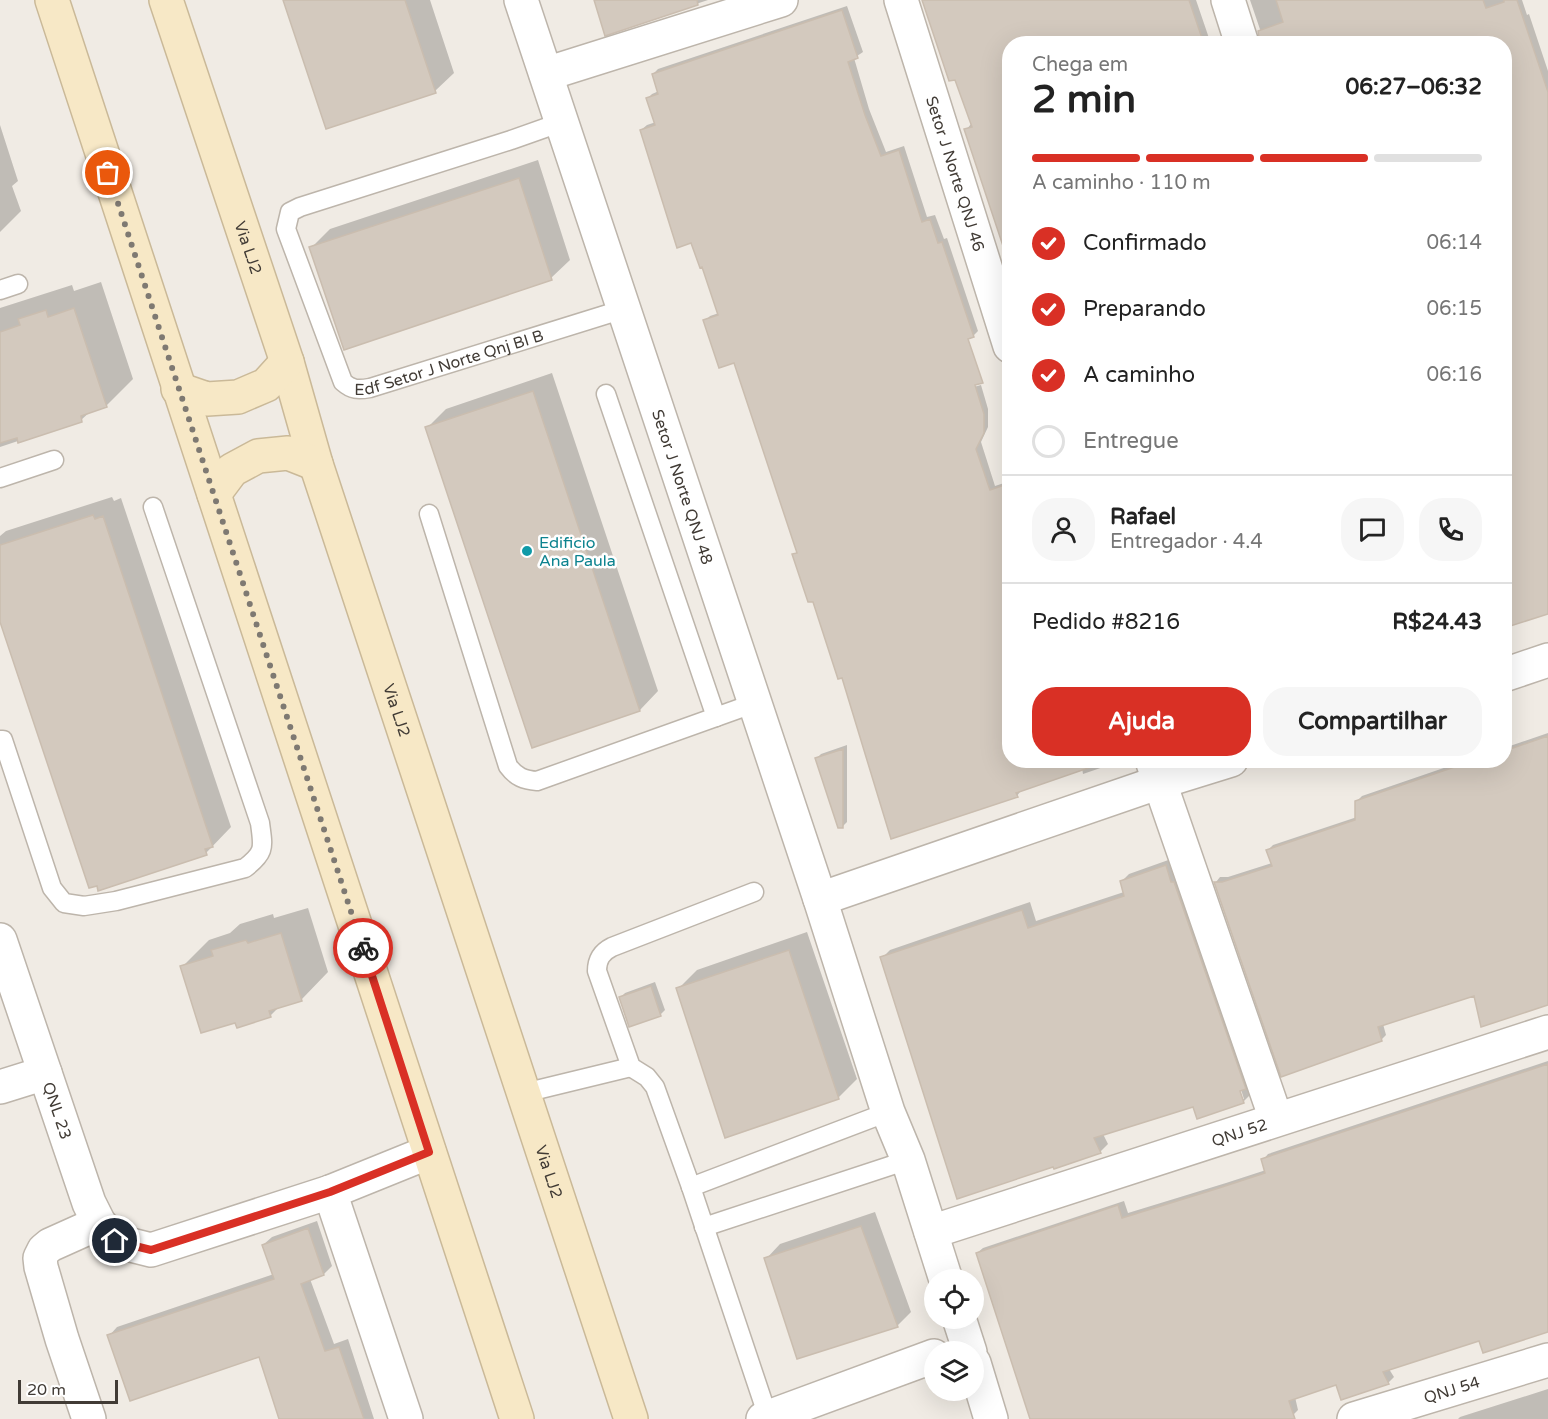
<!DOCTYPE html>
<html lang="pt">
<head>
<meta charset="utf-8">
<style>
  :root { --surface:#fff; --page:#f6f6f6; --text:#222; --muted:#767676; --line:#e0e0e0; --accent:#d93025 }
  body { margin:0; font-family:"Varela Round",sans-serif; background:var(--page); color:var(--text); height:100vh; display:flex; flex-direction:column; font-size:22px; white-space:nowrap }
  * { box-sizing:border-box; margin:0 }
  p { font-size:20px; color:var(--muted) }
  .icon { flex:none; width:33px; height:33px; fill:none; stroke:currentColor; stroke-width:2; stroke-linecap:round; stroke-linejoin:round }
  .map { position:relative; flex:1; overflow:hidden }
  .panel { position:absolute; left:1002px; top:36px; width:510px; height:732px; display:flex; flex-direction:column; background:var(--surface); border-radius:24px; box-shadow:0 6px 24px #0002 }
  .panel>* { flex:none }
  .buttons { position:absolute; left:924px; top:1269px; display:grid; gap:12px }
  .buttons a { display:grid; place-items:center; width:60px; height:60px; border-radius:50%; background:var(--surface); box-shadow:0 6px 24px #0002; font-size:30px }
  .scale { position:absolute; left:18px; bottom:15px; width:100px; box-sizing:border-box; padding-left:6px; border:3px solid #413b35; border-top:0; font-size:16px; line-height:21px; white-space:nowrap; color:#413b35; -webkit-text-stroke:4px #fff; paint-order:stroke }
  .pin { position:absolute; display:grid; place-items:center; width:51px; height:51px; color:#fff; margin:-26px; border:3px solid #fff; border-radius:50%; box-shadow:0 2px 6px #0007 }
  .courier { position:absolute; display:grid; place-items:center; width:60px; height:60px; margin:-30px; border:4px solid #d93025; border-radius:50%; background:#fff; color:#222; box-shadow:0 2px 8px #0007 }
  .overview em { font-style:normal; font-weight:800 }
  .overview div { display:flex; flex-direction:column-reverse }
  .overview { display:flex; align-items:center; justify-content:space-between; height:102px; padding:0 30px }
  h1 { font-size:39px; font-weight:800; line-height:45px }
  .bar { display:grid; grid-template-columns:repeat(4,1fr); gap:9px 6px; align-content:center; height:72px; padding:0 30px }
  .bar i { height:8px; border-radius:4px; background:var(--line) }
  .bar .active { background:var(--accent) }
  .bar p { grid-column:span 4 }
  .line { display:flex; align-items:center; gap:15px; padding:0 30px; border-top:2px solid var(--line) }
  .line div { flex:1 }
  .round { display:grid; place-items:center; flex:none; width:63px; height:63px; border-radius:24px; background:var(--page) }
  ol { padding:0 30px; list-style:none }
  li { display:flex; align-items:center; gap:18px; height:66px }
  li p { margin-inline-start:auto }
  li .icon { padding:6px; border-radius:50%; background:var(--accent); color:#fff; stroke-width:4 }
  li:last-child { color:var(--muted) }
  li i { width:33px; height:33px; border:3px solid var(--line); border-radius:50% }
  .primary-button { display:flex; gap:12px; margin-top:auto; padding:12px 30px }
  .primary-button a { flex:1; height:69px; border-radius:24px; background:var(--accent); color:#fff; font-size:24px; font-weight:800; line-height:69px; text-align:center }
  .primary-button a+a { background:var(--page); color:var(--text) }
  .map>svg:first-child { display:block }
</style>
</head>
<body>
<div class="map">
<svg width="1548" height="1419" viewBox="0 0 1548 1419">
  <rect width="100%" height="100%" fill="#f0ebe4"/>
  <path fill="#0003" fill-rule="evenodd" d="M 285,0 L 430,0 L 454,73 L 435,91 Z
    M 595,0 L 708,0 L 606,34 Z
    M 923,0 L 1196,0 L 1211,44 L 1206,44 L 1205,41 L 1010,44 L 1010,262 L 966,130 L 971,124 L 956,78 Z
    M 1250,0 L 1522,0 L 1527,15 L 1529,14 L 1548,71 L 1548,612 L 1504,44 L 1265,44 Z
    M 847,6 L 863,52 L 854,58 L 869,109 L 886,152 L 904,146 L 927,217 L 935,215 L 944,239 L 947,238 L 978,331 L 973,336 L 912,356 L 974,387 L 981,385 L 988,409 L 988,427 L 981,442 L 995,486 L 1010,481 L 1010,760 L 1118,760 L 1115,763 L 1083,774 L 1082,768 L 1022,789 L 1017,796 L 843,677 L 815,601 L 794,555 L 798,551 L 735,361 L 705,321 L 710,316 L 719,313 L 703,266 L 641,130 L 647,125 L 656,122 L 647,99 L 652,94 L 659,91 L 653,74 L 658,69 Z
    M 0,125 L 18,181 L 12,186 L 21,211 L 0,232 Z
    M 538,160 L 570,260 L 551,278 L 311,248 L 330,229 Z
    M 101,282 L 133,379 L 106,406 L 91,411 L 81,420 L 0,447 L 0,308 L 72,285 L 74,291 Z
    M 552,373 L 658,691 L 640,710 L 427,428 L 446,409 Z
    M 112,497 L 114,501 L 121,498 L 231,827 L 206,853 L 0,615 L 0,536 L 6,531 Z
    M 1548,733 L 1548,1004 L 1475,994 L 1383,1024 L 1386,1035 L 1381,1040 L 1216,882 L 1220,877 L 1228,877 L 1272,863 L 1268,850 L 1273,845 L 1357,817 L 1357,801 L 1362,796 L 1467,760 L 1504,760 L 1504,748 Z
    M 847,745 L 847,822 L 843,826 L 817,758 L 821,754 Z
    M 1174,858 L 1251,1094 L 1243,1102 L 1194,1105 L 1103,1134 L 1108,1144 L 1100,1152 L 882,958 L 890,950 L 1030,902 L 1036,921 L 1124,892 L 1121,882 L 1129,874 ZM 1239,1083 L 1244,1099 L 1241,1099 L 1236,1084 Z
    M 308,908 L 328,972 L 302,999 L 280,1006 L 270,1016 L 182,967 L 209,940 L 230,933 L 240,924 L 273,914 L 274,918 Z
    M 807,932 L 857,1079 L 838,1098 L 678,989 L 697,970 Z
    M 655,982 L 665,1010 L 661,1014 L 630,1025 L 621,997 L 625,993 Z
    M 1548,1061 L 1548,1330 L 1480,1339 L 1389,1369 L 1394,1377 L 1388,1383 L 1337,1383 L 1295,1397 L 1298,1410 L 1292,1416 L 1283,1419 L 1032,1419 L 977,1253 L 983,1248 L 1124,1201 L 1128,1213 L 1226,1183 L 1266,1170 L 1263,1160 L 1268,1154 Z
    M 875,1212 L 911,1312 L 897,1326 L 766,1259 L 780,1244 Z
    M 317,1221 L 332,1266 L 324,1274 L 310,1279 L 334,1344 L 348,1339 L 374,1419 L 281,1419 L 260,1355 L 109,1336 L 117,1327 L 274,1274 L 263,1245 L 272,1237 Z
    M 1548,1389 L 1548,1419 L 1458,1419 L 1460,1417 Z"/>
  <path fill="#d3c9be" stroke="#cabdaf" stroke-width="1.5" d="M 283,0 L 405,0 L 436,93 L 326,129 Z
    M 594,0 L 697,0 L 698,5 L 605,36 Z
    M 922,0 L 1189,0 L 1204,44 L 1010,44 L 1010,248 L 1004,249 L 964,129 L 972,127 L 955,80 L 949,81 Z
    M 1276,0 L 1483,0 L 1486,8 L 1504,2 L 1504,0 L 1517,0 L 1548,92 L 1548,614 L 1504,628 L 1504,44 L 1260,44 L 1258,31 L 1283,22 Z
    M 842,10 L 858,58 L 848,62 L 865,115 L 881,156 L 899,150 L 922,222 L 930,219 L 938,243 L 942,242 L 974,337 L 968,339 L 983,383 L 975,385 L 984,414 L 984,433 L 976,449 L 990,490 L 1010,483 L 1010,760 L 1096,760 L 1097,765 L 1016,793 L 1018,797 L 891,839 L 842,678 L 838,679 L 813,602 L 808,602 L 792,554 L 797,553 L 734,363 L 719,368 L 703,320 L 718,315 L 702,267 L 700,268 L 691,243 L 677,248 L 640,130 L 655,125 L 646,98 L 658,94 L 652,74 Z
    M 519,178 L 552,280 L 344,350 L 309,247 Z
    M 74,308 L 107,407 L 81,416 L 82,422 L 18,443 L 17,438 L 0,443 L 0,332 L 20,325 L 18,319 L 46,310 L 48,317 Z
    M 533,391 L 640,711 L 532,748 L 425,427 Z
    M 93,515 L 95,519 L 103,516 L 213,847 L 205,849 L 207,855 L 98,891 L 97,886 L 89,888 L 0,622 L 0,545 Z
    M 1548,736 L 1548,1005 L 1481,1027 L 1474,996 L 1378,1027 L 1382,1041 L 1281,1077 L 1214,882 L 1222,882 L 1272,866 L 1266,850 L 1355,820 L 1355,801 L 1475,760 L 1504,760 L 1504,751 Z
    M 843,749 L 843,828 L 838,828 L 815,758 Z
    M 1166,865 L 1171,882 L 1174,882 L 1246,1089 L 1240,1091 L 1244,1103 L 1197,1119 L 1193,1107 L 1094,1138 L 1101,1153 L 1054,1169 L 1053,1167 L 957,1199 L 880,957 L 1022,910 L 1028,928 L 1124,896 L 1120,881 Z
    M 281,933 L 302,1001 L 269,1011 L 271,1017 L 237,1028 L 235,1023 L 201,1033 L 180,966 L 213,956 L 211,950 L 246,940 L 248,943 Z
    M 789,950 L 839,1099 L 725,1138 L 676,988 Z
    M 651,986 L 661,1016 L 629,1027 L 619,997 Z
    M 1548,1064 L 1548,1332 L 1483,1353 L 1479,1341 L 1383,1372 L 1389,1384 L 1341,1400 L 1336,1385 L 1289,1401 L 1295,1419 L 1030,1419 L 976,1253 L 1118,1205 L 1122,1218 L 1219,1188 L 1265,1173 L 1261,1159 Z
    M 861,1226 L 898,1327 L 797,1359 L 764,1258 Z
    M 308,1228 L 324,1275 L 301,1284 L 325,1351 L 339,1347 L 364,1419 L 279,1419 L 259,1357 L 130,1401 L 107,1335 L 274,1279 L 262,1245 Z"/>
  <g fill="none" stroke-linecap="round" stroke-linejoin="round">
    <defs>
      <g id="lane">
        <path id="s1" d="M 562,122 L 511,140 L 300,207 L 290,212 L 286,229 L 343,382 C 352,390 358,390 370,388 L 624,309"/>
        <path d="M 0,290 L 18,284"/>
        <path d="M 606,394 L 716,717"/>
        <path d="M 0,478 L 54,460"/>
        <path d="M 429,514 L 508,766 C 516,777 524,780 537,781 L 755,703"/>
        <path d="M 0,740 L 3,740 L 52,888 L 64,903 L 84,906 L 116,901 L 245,868 C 266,852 263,847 260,823 L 153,507"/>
        <path d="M 754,892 L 612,947 C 602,952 597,959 597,971 L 631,1067 L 647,1077 L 655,1087 L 691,1187 L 768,1417"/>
        <path d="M 524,1093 L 631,1067"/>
        <path d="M 691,1187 L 888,1112"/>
        <path d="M 704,1227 L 908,1160"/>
      </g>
      <g id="street">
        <path id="s2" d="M 521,0 L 820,899 L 888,1112 L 908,1160 L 946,1280"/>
        <path id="s3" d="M 901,0 L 1010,346"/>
        <path d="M 1228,0 L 1242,44"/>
        <path d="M 546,74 L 781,0"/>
        <path d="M 1504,675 L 1548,660"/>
        <path d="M 1152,760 L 1276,1119"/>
        <path d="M 820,899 L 1160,782 L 1231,760"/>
        <path id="s4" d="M 0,940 L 89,1203 L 99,1223 L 115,1241 L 151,1250 L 330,1192 L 429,1152"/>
        <path d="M 0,1087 L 45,1073"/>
        <path d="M 330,1192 L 406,1419"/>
        <path id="s5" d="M 931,1232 L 1548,1032"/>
        <path d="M 959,1318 L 970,1352"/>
        <path d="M 974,1363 L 991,1419"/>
        <path d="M 89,1419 L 62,1339 L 41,1267 L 40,1258 L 44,1250 L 50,1245 L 99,1223"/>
        <path d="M 763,1419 L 934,1356"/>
        <path id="s6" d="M 1354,1419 L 1548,1360"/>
      </g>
      <g id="secondary">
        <path d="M 52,0 L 517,1419"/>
        <path id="s7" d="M 166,0 L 287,362 L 316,464 L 631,1419"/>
        <path d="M 178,389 L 207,399 L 238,397 L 266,385 L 287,362"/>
        <path d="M 214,494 L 232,470 L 258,456 L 288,453 L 316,464"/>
      </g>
    </defs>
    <use href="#lane" stroke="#bdb5ab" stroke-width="21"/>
    <use href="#street" stroke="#bdb5ab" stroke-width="36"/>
    <use href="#secondary" stroke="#cab998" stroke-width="36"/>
    <use href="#lane" stroke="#fff" stroke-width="18"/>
    <use href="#street" stroke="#fff" stroke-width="33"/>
    <use href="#secondary" stroke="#f7e8c6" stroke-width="33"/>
  </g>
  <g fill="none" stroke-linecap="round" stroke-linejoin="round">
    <path stroke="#7e7972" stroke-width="6" stroke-dasharray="0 10.8" d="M 108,173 L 363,948"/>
    <path stroke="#d93025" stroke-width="8" d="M 115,1241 L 151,1250 L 330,1192 L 429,1152 L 363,948"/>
  </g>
  <circle fill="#0f9aa8" stroke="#fff" stroke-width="2" cx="527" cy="551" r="6"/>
  <g text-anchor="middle" stroke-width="5" stroke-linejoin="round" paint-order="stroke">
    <g font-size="16" fill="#413b35" stroke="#fff">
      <text dy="6" stroke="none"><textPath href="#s3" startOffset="182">Setor J Norte QNJ 46</textPath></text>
      <text dy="6" stroke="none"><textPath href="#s7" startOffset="261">Via LJ2</textPath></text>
      <text dy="6" stroke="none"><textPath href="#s1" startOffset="579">Edf Setor J Norte Qnj BI B</textPath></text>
      <text dy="6" stroke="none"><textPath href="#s2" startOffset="513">Setor J Norte QNJ 48</textPath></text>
      <text dy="6" stroke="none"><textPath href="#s7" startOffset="747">Via LJ2</textPath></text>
      <text dy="6" stroke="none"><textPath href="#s4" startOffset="180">QNL 23</textPath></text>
      <text dy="6" stroke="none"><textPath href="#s5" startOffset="324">QNJ 52</textPath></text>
      <text dy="6" stroke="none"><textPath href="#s7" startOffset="1233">Via LJ2</textPath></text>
      <text dy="6" stroke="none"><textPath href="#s6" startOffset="102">QNJ 54</textPath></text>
    </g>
    <g font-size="16" fill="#0d838f" stroke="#fff" text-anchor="start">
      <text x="539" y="548">Edificio<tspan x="539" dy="18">Ana Paula</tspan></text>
    </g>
  </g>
</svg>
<div class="buttons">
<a><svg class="icon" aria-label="locate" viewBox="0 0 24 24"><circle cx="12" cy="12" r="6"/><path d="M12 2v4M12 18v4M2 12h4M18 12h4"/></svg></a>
<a><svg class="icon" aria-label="layers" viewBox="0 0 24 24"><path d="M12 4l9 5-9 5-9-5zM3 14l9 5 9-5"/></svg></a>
</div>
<div class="scale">20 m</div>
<div class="pin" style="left:108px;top:173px;background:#ea580c"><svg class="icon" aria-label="bag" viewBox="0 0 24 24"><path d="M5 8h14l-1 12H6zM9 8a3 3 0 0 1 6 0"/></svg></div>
<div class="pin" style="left:115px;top:1241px;background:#1f2937"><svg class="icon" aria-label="home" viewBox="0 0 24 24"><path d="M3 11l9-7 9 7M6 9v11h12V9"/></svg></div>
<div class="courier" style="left:363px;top:948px"><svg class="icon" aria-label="bike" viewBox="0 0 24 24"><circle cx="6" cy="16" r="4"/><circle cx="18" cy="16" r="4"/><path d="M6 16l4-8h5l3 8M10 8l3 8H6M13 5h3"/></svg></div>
<section class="panel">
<div class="overview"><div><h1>2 min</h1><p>Chega em</p></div><em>06:27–06:32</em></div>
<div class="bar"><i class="active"></i><i class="active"></i><i class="active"></i><i></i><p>A caminho · 110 m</p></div>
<ol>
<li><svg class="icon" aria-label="check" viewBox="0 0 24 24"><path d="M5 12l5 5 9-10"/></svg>Confirmado<p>06:14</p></li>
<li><svg class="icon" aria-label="check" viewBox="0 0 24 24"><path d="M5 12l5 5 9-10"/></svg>Preparando<p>06:15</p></li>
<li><svg class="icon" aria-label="check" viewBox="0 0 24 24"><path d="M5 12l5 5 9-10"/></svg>A caminho<p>06:16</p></li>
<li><i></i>Entregue</li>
</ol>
<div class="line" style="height:108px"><a class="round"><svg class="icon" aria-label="person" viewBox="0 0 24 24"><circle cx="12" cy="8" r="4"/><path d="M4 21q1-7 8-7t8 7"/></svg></a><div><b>Rafael</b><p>Entregador · 4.4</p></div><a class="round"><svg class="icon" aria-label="chat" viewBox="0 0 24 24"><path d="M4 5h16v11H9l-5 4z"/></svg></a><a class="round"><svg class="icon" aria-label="phone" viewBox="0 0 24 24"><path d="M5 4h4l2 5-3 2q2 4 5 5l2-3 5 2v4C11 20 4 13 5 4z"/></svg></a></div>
<div class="line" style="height:78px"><div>Pedido #8216</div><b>R$24.43</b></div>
<div class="primary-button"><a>Ajuda</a><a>Compartilhar</a></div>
</section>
</div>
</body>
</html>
